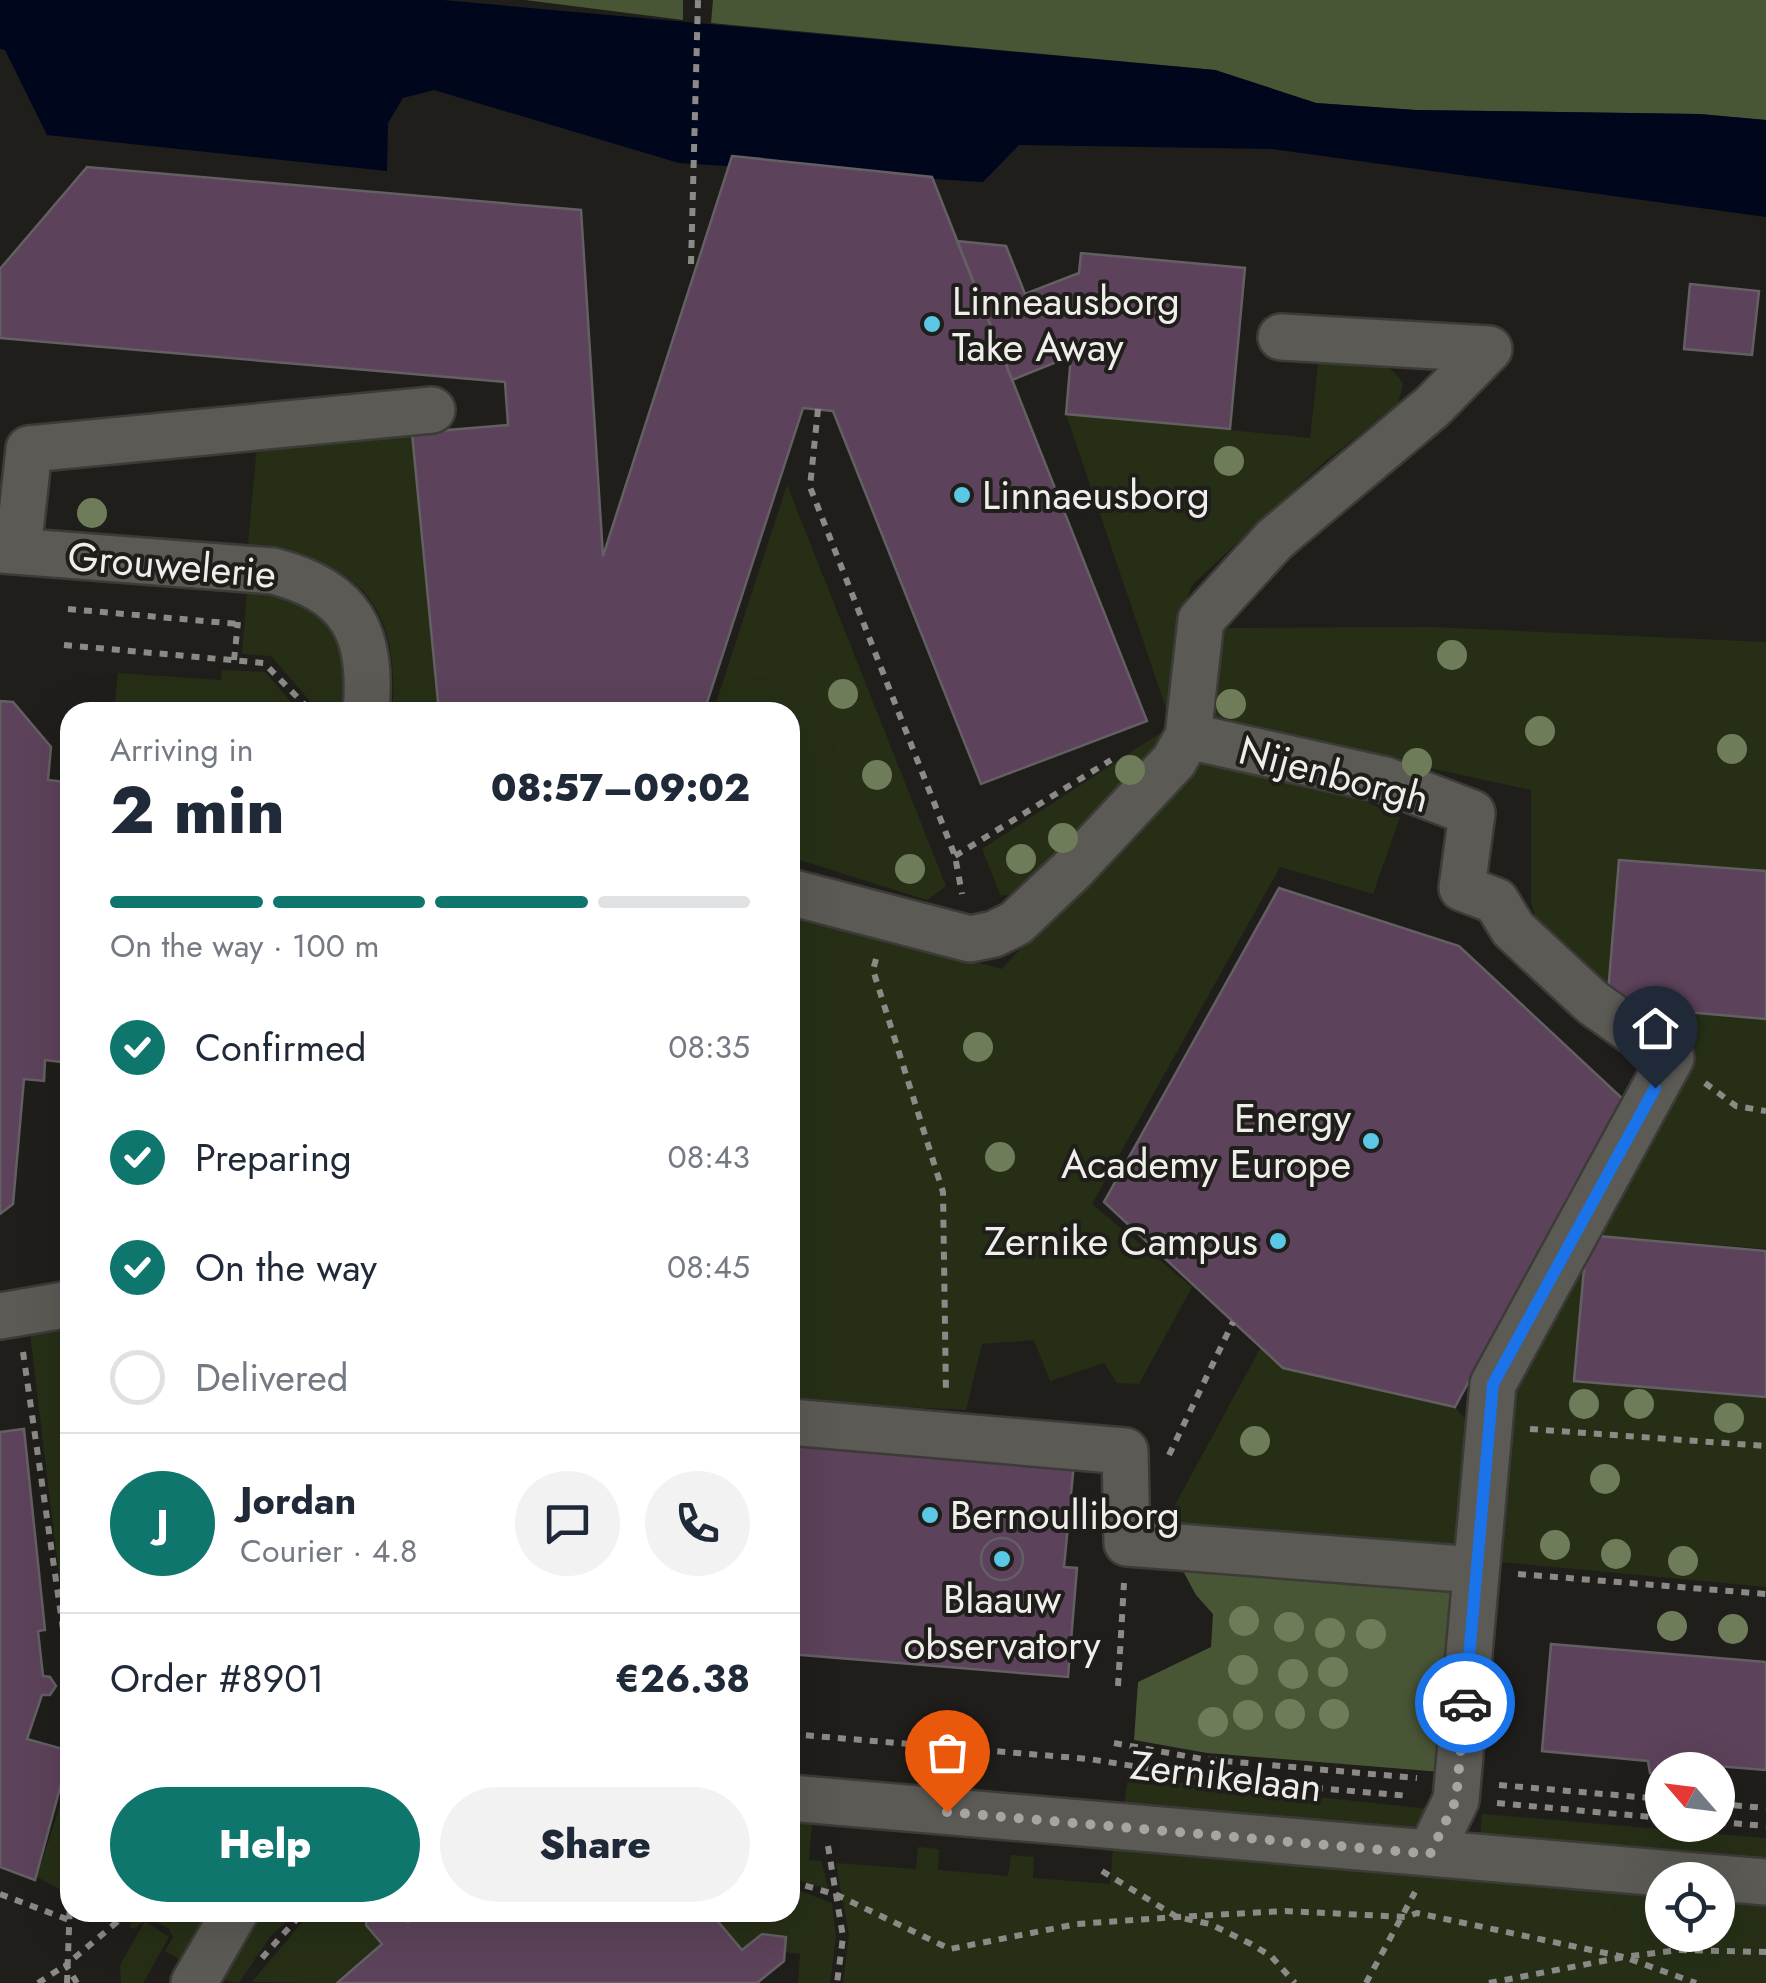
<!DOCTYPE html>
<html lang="en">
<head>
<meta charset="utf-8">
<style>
  :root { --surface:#fff; --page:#f2f2f3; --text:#1f2937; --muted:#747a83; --line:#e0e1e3; --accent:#0f766e }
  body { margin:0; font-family:Jost,sans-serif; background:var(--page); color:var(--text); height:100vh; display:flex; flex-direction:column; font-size:38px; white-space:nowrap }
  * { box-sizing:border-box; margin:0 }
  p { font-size:32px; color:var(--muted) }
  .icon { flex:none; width:55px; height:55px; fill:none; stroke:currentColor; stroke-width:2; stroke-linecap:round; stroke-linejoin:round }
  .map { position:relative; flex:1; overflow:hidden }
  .panel { position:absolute; left:60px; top:702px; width:740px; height:1220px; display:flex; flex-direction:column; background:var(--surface); border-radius:30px; box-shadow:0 10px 40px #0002 }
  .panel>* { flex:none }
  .needle { width:65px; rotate:298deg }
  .fabs { position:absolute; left:1645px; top:1752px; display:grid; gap:20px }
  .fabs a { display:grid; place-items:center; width:90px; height:90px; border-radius:50%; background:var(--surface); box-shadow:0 10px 40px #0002; font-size:50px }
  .pin { position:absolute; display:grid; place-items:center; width:85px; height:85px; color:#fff; margin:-102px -42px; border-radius:50% 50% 50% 0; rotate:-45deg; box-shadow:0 0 10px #0007 }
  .pin .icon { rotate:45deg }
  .courier { position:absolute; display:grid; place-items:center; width:100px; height:100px; margin:-50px; border:8px solid #1a73e8; border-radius:50%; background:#fff; color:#222; box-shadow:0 2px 12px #0007 }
  .overview em { font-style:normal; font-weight:800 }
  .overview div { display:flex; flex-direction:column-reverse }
  .overview { display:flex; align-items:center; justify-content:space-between; height:170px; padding:0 50px }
  h1 { font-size:65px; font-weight:800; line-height:75px }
  .bar { display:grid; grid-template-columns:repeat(4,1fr); gap:15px 10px; align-content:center; height:120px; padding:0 50px }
  .bar i { height:12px; border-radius:8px; background:var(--line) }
  .bar .on { background:var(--accent) }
  .bar p { grid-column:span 4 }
  .line { display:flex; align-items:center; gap:25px; padding:0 50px; border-top:2px solid var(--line) }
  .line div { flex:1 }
  .round { display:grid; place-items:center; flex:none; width:105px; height:105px; border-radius:52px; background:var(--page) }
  ol { padding:0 50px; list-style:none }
  li { display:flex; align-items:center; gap:30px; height:110px }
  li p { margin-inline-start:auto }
  li .icon { padding:10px; border-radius:50%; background:var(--accent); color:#fff; stroke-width:4 }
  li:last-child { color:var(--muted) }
  li i { width:55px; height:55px; border:5px solid var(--line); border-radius:50% }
  .button { display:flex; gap:20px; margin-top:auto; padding:20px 50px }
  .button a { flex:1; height:115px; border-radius:60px; background:var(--accent); color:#fff; font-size:40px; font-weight:800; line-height:115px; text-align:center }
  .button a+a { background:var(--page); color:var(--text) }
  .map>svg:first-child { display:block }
</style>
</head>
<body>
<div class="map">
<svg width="1766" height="1983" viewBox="0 0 1766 1983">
  <rect width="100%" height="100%" fill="#1f1e1a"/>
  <path fill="#262f16" d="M 1319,355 C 1352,358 1385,353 1403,384 L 1398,404 L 1322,464 L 1191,586 L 1175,641 L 1169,717 L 1066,414 L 1310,438 Z
    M 412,433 L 439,712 L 392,712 C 402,600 354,559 248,544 L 257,446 Z
    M 787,485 L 946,886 L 927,900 L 790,857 L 790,712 L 713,712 Z
    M 247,591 C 332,598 348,634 343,712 L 314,712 L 314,706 L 271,656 L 242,654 Z
    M 1431,627 L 1766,642 L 1766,870 L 1620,859 L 1607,1001 L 1766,1017 L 1766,1249 L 1596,1235 L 1584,1259 L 1575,1378 L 1766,1396 L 1766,1587 L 1500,1562 L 1511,1446 L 1509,1393 L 1644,1061 L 1542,937 L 1531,903 L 1531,790 L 1213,721 L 1215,660 L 1223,628 Z
    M 222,670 L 265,672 L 300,712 L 114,711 L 118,673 L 221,680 Z
    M 1168,728 L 1166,743 L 1029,891 L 1001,896 L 982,849 Z
    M 1201,763 L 1357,798 L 1400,817 L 1373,894 L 1280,867 L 1092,1204 L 1192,1287 L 1139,1384 L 1117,1383 L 1104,1363 L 1050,1381 L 1034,1340 L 982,1344 L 966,1410 L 790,1401 L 790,911 L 1002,969 L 1161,797 Z
    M 70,1324 L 70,1601 L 61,1592 L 30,1334 Z
    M 1261,1347 L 1283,1368 L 1455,1407 L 1469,1424 L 1462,1558 L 1175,1529 L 1170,1514 Z
    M 70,1774 L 63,1891 L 37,1877 Z
    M 1128,1777 L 1430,1809 L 1428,1831 L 1124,1805 Z
    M 1482,1814 L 1766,1838 L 1766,1860 L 1480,1836 Z
    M 790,1822 L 812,1824 L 809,1860 L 821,1861 L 829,1890 L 790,1877 Z
    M 918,1847 L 939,1849 L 938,1870 L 1008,1876 L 1011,1855 L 1034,1857 L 1033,1878 L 1110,1884 L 1113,1849 L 1662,1896 L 1662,1935 L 1718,1935 L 1718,1901 L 1766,1905 L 1766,1983 L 843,1983 L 849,1935 L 836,1863 L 916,1869 Z
    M 790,1887 L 832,1903 L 836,1937 L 830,1983 L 798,1983 L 800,1954 L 785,1952 L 786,1936 L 761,1933 L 742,1950 L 711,1913 L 790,1912 Z
    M 137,1913 L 208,1913 L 182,1961 L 165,1951 L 173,1937 L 169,1929 L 147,1917 L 135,1929 L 129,1927 Z
    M 264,1913 L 296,1913 L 270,1937 L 239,1983 L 223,1980 Z
    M 310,1913 L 365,1913 L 364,1925 L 381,1944 L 334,1983 L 252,1982 Z
    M 145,1921 L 169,1937 L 143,1983 L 121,1983 L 120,1965 Z"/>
  <path fill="#495636" d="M 525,0 L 683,0 L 683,20 Z
    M 713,0 L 1766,0 L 1766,120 L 1699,114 L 1415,110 L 1316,103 L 1215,70 L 711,23 Z
    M 1176,1558 L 1459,1582 L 1441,1772 L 1207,1753 L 1134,1740 L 1138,1682 L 1211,1647 L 1213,1614 L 1196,1595 Z"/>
  <path fill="#00061b" d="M 0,0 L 443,0 L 1215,70 L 1316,103 L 1415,110 L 1699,114 L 1766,120 L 1766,217 L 1272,149 L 1019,145 L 983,182 L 679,163 L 434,90 L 403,98 L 388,123 L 387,171 L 47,135 L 5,50 L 0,49 Z"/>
  <path fill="#5c425a" stroke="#635f63" stroke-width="2.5" d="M 732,156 L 932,177 L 1147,721 L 981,784 L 833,411 L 803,408 L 704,712 L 439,712 L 412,433 L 508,425 L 505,382 L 0,338 L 0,269 L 87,167 L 581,210 L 603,556 Z
    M 957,241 L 1006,246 L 1025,294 L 1079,273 L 1081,253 L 1245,268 L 1230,429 L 1066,414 L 1071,356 L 1012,380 Z
    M 1690,284 L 1759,291 L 1752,355 L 1684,349 Z
    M 0,701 L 13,702 L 51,747 L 48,780 L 66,782 L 70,748 L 70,1063 L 45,1060 L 44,1081 L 24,1079 L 13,1204 L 0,1214 Z
    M 1619,860 L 1766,871 L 1766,1019 L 1607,1005 Z
    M 1279,888 L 1459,946 L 1625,1101 L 1580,1182 L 1577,1180 L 1455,1407 L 1283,1368 L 1104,1202 Z
    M 1587,1235 L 1766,1251 L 1766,1397 L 1574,1381 Z
    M 24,1429 L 45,1630 L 38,1631 L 43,1676 L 50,1677 L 56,1686 L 50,1695 L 42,1695 L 27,1739 L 70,1751 L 35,1880 L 0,1867 L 0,1432 Z
    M 790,1439 L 1074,1463 L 1064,1567 L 1077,1568 L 1068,1677 L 790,1654 Z
    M981 1559a21 21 0 1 1 42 0a21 21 0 1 1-42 0Z
    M 1551,1644 L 1766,1662 L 1766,1770 L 1692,1764 L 1692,1770 L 1662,1770 L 1662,1774 L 1650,1773 L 1648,1761 L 1542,1751 Z
    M 367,1912 L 400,1912 L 408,1922 L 420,1912 L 710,1912 L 742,1950 L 762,1934 L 786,1937 L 784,1961 L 757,1983 L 337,1983 L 382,1944 L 366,1925 Z"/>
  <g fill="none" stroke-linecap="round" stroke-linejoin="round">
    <defs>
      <path id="minor" d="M 1281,337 L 1489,349
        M 0,550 L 273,571 C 353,591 373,634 366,712
        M 18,551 L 29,449 L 432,410
        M 1188,736 L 1385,780 L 1472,813 L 1462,888 L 1496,901 L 1513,929 L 1593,1003 L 1671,1058 L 1493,1384 L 1456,1800 L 1430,1853
        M 790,892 L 970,939 L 994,934 L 1016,923 L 1073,869 L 1174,761 L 1188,736 L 1201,620 L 1275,539 L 1432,407 L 1489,349
        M 0,1316 L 70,1304
        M 790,1422 L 1125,1451 L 1127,1543 L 1475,1570
        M 790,1798 L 1766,1882
        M 194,1983 L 235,1912"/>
    </defs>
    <use href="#minor" stroke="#3c3b38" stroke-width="50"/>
    <path stroke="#8b8a87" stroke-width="6" stroke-dasharray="8 8" stroke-linecap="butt" d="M 691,264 L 698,0
      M 818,409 L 810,487 L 955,856 L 962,894
      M 68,609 L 238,624
      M 64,645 L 264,663 L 306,706 L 306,712
      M 234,660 L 238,622
      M 955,856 L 1111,760
      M 876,959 L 873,970 L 943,1192 L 946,1395
      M 63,1062 L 69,1100
      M 1705,1083 L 1736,1106 L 1766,1111
      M 68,1262 L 69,1100
      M 23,1352 L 65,1643
      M 1530,1429 L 1766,1446
      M 1169,1455 L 1233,1322
      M 1518,1574 L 1766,1594
      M 70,1642 L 65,1643 L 70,1674
      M 1118,1686 L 1124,1583
      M 790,1734 L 1089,1759 L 1222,1780 L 1410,1796
      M 1114,1743 L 1202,1759 L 1417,1778
      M 1499,1785 L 1662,1799
      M 1497,1803 L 1662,1818
      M 1718,1804 L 1766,1808
      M 1718,1822 L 1766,1826
      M 828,1846 L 843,1937 L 837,1983
      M 1102,1871 L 1177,1917 L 1210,1924 L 1251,1944 L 1271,1956 L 1295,1983
      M 790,1881 L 837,1895 L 950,1949 L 1077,1924 L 1177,1917 L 1285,1911 L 1406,1917 L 1417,1913 L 1624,1957 L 1679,1950 L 1766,1952
      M 0,1894 L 69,1920
      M 262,1958 L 303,1912
      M 38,1983 L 66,1965
      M 67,1983 L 70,1901
      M 77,1983 L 66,1965 L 117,1922 L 122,1912
      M 1366,1983 L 1415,1892
      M 1489,1983 L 1624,1957 L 1696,1983"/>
    <use href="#minor" stroke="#5b5a55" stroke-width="45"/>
  </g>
  <g fill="#6f7c5a">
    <circle cx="1229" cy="461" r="15"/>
    <circle cx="92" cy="513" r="15"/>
    <circle cx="1452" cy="655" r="15"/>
    <circle cx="843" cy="694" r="15"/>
    <circle cx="1231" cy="704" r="15"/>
    <circle cx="1540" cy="731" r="15"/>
    <circle cx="1732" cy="749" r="15"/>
    <circle cx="1417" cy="763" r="15"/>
    <circle cx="1130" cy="770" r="15"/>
    <circle cx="877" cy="775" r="15"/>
    <circle cx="1063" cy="838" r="15"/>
    <circle cx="1021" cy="859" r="15"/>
    <circle cx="910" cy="869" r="15"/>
    <circle cx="978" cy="1047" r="15"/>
    <circle cx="1000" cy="1157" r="15"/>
    <circle cx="1584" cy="1404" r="15"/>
    <circle cx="1639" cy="1404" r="15"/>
    <circle cx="1729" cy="1418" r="15"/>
    <circle cx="1255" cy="1441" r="15"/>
    <circle cx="1605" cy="1479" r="15"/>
    <circle cx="1555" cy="1545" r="15"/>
    <circle cx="1616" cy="1554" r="15"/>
    <circle cx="1683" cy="1561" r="15"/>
    <circle cx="1244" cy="1621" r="15"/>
    <circle cx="1672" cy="1626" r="15"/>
    <circle cx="1289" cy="1627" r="15"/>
    <circle cx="1733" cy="1629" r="15"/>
    <circle cx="1330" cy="1633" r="15"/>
    <circle cx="1371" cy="1634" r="15"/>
    <circle cx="1243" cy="1670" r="15"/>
    <circle cx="1333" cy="1672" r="15"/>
    <circle cx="1293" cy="1674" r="15"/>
    <circle cx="1290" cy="1714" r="15"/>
    <circle cx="1334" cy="1714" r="15"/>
    <circle cx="1248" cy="1715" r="15"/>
    <circle cx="1213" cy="1722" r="15"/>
  </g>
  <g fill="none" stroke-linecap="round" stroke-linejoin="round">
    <path stroke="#a6a5a2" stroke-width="10" stroke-dasharray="0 18" d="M 947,1812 L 1430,1854 L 1456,1800 L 1465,1703"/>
    <path stroke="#1a73e8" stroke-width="12" d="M 1465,1703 L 1493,1384 L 1655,1088"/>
  </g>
  <g fill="#5ac8e5" stroke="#1f1e1a" stroke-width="4">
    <circle cx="932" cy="324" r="10"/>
    <circle cx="962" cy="495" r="10"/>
    <circle cx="1371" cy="1141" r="10"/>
    <circle cx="1278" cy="1241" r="10"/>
    <circle cx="930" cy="1515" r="10"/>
    <circle cx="1002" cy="1559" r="10"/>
  </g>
  <g text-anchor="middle" stroke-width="8" stroke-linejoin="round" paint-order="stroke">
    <g font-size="40" fill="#efeeeb" stroke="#1f1e1a" text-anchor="start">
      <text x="952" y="315">Linneausborg<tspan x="952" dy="46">Take Away</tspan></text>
      <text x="982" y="509">Linnaeusborg</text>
      <text x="1351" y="1132" text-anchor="end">Energy<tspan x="1351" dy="46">Academy Europe</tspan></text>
      <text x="1258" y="1255" text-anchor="end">Zernike Campus</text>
      <text x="950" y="1529">Bernoulliborg</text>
      <text x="1002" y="1613" text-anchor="middle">Blaauw<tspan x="1002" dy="46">observatory</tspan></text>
    </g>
    <g font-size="40" fill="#efeeeb" stroke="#1f1e1a">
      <text transform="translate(172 565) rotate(5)" y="14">Grouwelerie</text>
      <text transform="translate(1334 774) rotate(15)" y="14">Nijenborgh</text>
      <text transform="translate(1226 1776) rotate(7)" y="14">Zernikelaan</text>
    </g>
  </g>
</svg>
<div class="fabs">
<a><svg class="needle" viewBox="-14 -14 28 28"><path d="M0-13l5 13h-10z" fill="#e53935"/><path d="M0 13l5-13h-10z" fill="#747a83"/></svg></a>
<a><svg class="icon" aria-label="locate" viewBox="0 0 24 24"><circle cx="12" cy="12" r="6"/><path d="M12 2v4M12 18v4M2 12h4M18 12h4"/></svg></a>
</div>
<div class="pin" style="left:947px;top:1812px;background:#ea580c"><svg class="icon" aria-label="bag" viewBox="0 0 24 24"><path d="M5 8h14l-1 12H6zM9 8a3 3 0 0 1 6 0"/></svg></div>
<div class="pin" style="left:1655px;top:1088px;background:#1f2937"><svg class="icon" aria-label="home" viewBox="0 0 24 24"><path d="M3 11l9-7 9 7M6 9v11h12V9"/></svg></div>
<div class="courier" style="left:1465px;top:1703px"><svg class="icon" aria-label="car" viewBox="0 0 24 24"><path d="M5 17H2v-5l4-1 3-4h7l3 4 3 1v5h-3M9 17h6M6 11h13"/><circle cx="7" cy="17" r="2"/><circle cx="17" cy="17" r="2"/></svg></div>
<section class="panel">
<div class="overview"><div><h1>2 min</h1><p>Arriving in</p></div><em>08:57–09:02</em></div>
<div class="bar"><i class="on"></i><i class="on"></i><i class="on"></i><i></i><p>On the way · 100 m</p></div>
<ol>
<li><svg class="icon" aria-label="check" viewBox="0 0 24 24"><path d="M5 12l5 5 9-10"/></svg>Confirmed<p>08:35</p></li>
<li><svg class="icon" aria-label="check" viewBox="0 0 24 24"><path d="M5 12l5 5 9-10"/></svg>Preparing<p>08:43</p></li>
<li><svg class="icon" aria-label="check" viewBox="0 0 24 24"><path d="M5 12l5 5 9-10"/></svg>On the way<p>08:45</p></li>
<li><i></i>Delivered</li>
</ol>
<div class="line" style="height:180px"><b class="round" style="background:var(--accent);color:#fff">J</b><div><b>Jordan</b><p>Courier · 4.8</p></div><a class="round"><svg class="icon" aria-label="chat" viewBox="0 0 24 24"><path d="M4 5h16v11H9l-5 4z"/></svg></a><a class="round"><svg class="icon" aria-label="phone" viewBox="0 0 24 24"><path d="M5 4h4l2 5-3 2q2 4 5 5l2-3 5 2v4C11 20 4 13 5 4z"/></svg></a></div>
<div class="line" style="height:130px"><div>Order #8901</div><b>€26.38</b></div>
<div class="button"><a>Help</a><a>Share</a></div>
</section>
</div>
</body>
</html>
